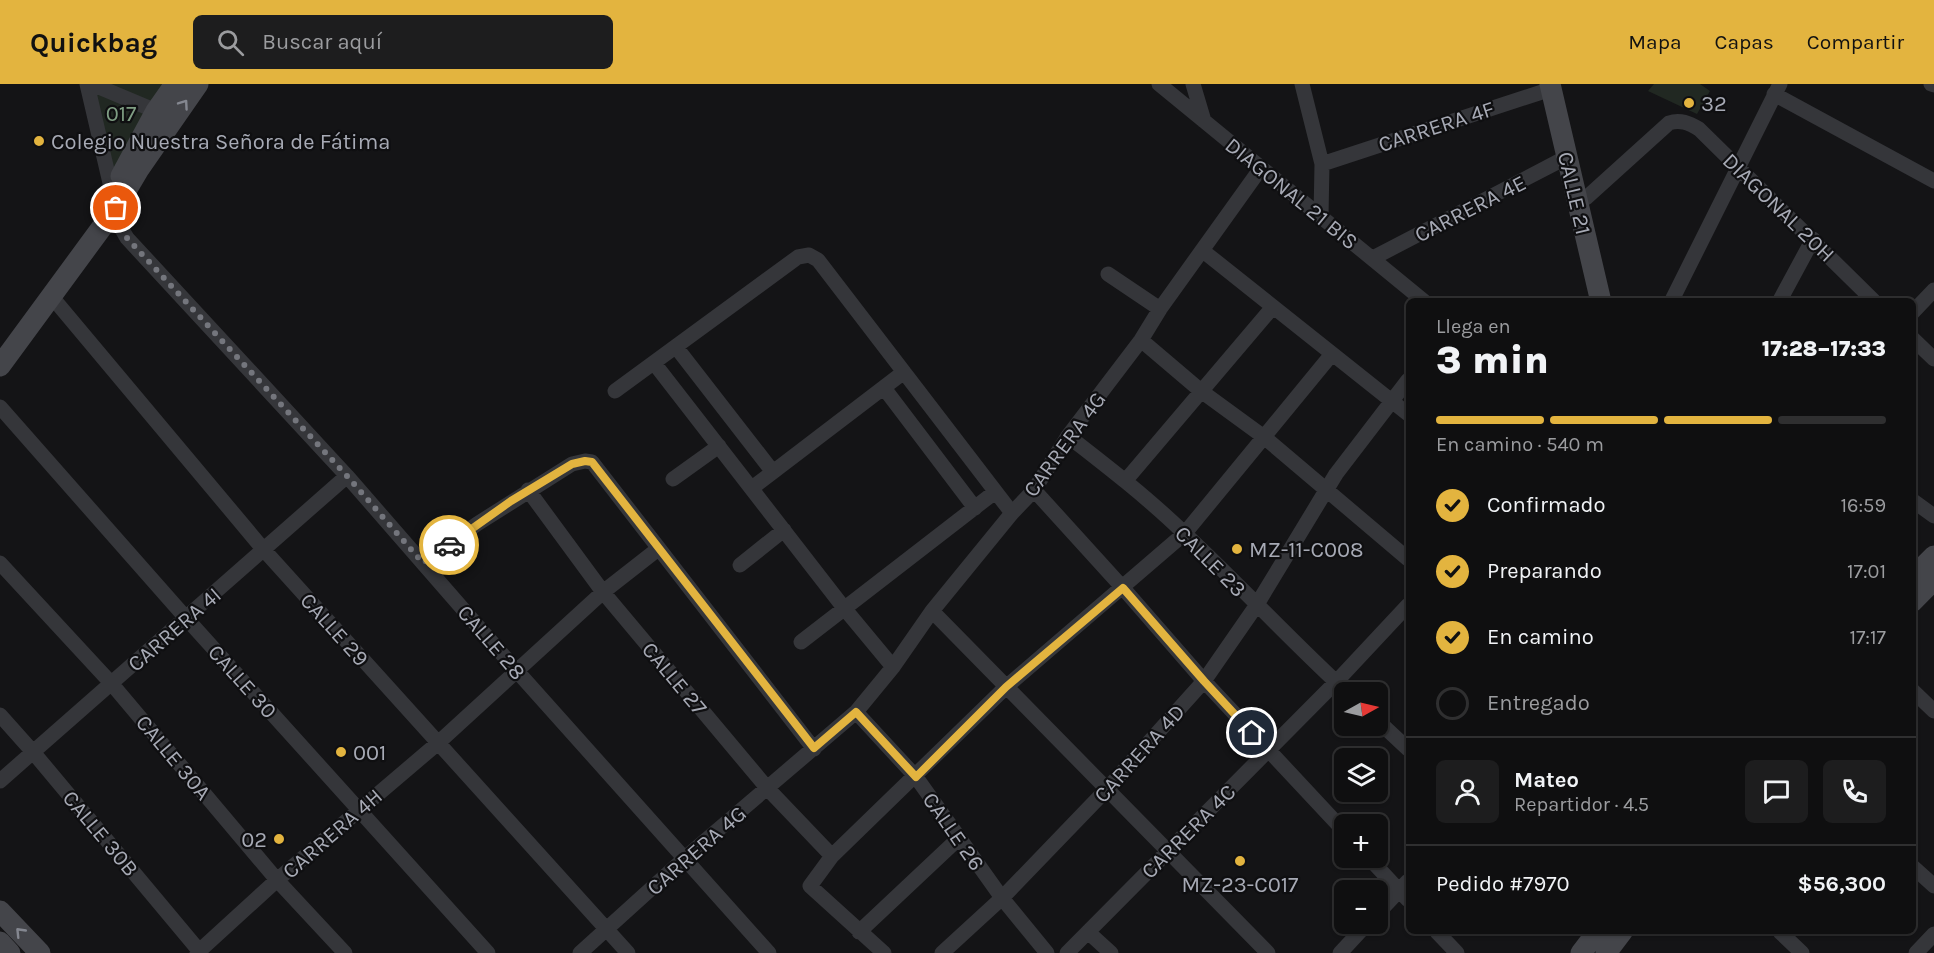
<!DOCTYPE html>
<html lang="es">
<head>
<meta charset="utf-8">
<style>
  :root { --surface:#0f0f10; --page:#1d1d1e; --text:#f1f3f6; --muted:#9b9c9f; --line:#2f2f30; --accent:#e3b43f }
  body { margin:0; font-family:Karla,sans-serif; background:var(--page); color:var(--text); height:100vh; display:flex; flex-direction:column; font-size:22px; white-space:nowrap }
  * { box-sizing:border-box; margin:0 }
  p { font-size:20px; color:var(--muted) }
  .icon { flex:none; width:33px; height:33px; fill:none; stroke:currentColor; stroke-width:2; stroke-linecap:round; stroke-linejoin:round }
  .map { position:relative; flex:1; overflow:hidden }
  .panel { position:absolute; left:1406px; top:214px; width:510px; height:636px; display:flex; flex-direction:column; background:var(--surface); border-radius:9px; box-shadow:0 2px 4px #0004,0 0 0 2px var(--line) }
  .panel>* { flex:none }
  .needle { width:39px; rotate:82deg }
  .tools { position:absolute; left:1334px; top:598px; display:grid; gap:12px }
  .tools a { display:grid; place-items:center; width:54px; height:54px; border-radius:9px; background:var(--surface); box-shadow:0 2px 4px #0004,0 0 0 2px var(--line); font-size:30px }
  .pin { position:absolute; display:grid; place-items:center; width:51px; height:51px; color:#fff; margin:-26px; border:3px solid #fff; border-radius:50%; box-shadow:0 2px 6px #0007 }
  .courier { position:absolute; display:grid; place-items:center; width:60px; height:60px; margin:-30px; border:4px solid #e3b43f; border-radius:50%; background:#fff; color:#222; box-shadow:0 2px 8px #0007 }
  .headline em { font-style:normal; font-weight:800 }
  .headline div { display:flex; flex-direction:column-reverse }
  .headline { display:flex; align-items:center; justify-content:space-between; height:102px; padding:0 30px }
  h1 { font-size:39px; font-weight:800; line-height:45px }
  .bar { display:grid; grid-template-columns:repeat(4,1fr); gap:9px 6px; align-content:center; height:72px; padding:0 30px }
  .bar i { height:8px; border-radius:4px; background:var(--line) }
  .bar .on { background:var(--accent) }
  .bar p { grid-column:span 4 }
  .line { display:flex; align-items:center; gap:15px; padding:0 30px; border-top:2px solid var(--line) }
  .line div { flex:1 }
  .round { display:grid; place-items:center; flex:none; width:63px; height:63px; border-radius:9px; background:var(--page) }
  ol { padding:0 30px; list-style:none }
  li { display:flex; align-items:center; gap:18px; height:66px }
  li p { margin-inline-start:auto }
  li .icon { padding:6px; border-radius:50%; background:var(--accent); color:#111; stroke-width:4 }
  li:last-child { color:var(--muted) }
  li i { width:33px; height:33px; border:3px solid var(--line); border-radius:50% }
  header { display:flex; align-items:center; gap:36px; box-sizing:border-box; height:84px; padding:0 30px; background:var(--accent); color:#111 }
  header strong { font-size:28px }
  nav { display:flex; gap:33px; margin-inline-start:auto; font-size:21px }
  .search { width:420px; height:54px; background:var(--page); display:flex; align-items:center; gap:15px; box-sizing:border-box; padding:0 21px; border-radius:9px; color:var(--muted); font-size:22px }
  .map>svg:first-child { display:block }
</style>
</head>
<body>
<header>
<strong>Quickbag</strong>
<div class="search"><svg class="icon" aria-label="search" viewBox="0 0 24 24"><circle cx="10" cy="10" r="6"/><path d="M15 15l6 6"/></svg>Buscar aquí</div>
<nav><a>Mapa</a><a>Capas</a><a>Compartir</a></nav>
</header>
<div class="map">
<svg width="1934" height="869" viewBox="0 0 1934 869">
  <rect width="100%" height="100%" fill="#141416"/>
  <path fill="#212822" d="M 85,0 L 174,0 L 109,100 Z
    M 1654,0 L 1700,0 L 1710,7 L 1697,30 L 1648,7 Z"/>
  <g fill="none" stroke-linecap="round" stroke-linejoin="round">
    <path stroke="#35363a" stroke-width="15" d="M 87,0 L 120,142 L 127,154 L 347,392 L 516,586 L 769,869
      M 92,0 L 156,27
      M 1159,0 L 1425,218
      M 1193,0 L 1204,37
      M 1302,0 L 1322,80 L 1321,132
      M 1931,0 L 1934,1
      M 1774,10 L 1934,97
      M 1322,80 L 1551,5
      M 1586,114 L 1669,39 C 1680,35 1689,39 1699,45 L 1875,218
      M 1203,167 L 1408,330
      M 1373,174 L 1567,73
      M 1108,190 L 1160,225
      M 52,213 L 264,466 L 628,869
      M 1671,218 L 1780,0
      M 1779,218 L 1813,155
      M 1912,229 L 1934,206
      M 1912,254 L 1934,275
      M 1141,256 L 1201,307 L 1264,353 L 1408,475
      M 676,263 L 773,388
      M 654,279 L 844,524 L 893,583
      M 884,304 L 975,424
      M 615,307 L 798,173 L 809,171 L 818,176 L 1012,429
      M 0,323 L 186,534 L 488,869
      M 1068,352 C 1108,383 1148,414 1184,449 C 1240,501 1291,557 1348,609
      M 673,395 L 719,362
      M 1126,396 L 1272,224
      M 752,404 L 904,288
      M 528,406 L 603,508 L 768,705 L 832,772
      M 1034,406 L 1123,504 L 1204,597 L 1344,747
      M 1912,416 L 1934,432
      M 0,479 L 111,599 L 277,796 L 345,869
      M 423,479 L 477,440 L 572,380 L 585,377 L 592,378 L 814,665
      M 740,481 L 784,446
      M 932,527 L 1268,869
      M 801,558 L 995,408
      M 1912,606 L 1934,627
      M 856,628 L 916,693 L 1002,814 L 1047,869
      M 0,631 L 33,668 L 201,869
      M 1377,636 L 1408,665
      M 0,697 L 347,392
      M 1369,774 L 1408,816
      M 1912,782 L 1934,802
      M 1377,830 L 1408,797
      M 859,848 L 959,754
      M 1088,848 L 1111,869
      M 1437,848 L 1457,869
      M 1780,848 L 1802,869
      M 197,869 L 277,796 L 438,659 L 603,508 L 658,465
      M 580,869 L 685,774 L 856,628 L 893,583 L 932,527 L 1012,429 L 1034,406 L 1068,352 L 1141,256 L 1160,225 L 1261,84
      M 884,869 L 810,802 L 832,772 L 1006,603 L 1185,449 L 1332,270
      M 942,869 L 1002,814 L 1107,705 L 1204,597 L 1256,522 L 1336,390 L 1408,296
      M 1067,869 L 1336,598 L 1408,521
      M 1340,869 L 1367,840
      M 1916,869 L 1934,850"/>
    <path stroke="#44454a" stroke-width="21" d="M 1550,0 L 1601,218
      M 121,92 L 156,27 L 175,0
      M 0,282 L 116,124 L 139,85 L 198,0
      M 1912,494 L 1934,472
      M 1912,518 L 1934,496
      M 0,827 L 40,869
      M 0,858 L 10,869
      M 1581,869 L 1597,848
      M 1606,869 L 1622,848"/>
  </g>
  <defs><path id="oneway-chevron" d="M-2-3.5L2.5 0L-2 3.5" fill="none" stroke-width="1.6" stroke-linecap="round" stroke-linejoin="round" transform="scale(1.5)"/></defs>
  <g stroke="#848790">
    <use href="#oneway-chevron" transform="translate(184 20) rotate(-55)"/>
    <use href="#oneway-chevron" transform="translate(20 848) rotate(-134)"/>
  </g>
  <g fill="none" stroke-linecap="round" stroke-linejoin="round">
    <path stroke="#74767d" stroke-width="6" stroke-dasharray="0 10.8" d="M 116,124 L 120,142 L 127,154 L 347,392 L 423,479 L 449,461"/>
    <path stroke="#e3b43f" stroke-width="8" d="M 449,461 L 511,417 L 572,380 L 585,377 L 592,378 L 814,664 L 856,628 L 916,693 L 1006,603 L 1123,504 L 1204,597 L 1252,649"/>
  </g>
  <g fill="#e3b43f" stroke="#0f0f11" stroke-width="2">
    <circle cx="1689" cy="19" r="6"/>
    <circle cx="39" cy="57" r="6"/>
    <circle cx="1237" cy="465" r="6"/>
    <circle cx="341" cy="668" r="6"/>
    <circle cx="279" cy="755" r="6"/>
    <circle cx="1240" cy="777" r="6"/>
  </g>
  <g text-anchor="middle" stroke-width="4.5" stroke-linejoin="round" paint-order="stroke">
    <g font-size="22" fill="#a7aab5" stroke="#0f0f11" text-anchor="start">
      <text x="1701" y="27">32</text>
      <text x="51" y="65">Colegio Nuestra Señora de Fátima</text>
      <text x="1249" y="473">MZ-11-C008</text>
      <text x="353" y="676">001</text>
      <text x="267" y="763" text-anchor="end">02</text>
      <text x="1240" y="808" text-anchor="middle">MZ-23-C017</text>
    </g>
    <g font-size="22" fill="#7f9e83" stroke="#0f0f11">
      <text x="121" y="37">017</text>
    </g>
    <g font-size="22" fill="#a7aab5" stroke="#0f0f11">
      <text transform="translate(1436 42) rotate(-18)" y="8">CARRERA 4F</text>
      <text transform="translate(1292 109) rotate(39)" y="8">DIAGONAL 21 BIS</text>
      <text transform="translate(1575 109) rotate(77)" y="8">CALLE 21</text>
      <text transform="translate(1779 123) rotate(44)" y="8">DIAGONAL 20H</text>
      <text transform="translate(1470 124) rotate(-27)" y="8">CARRERA 4E</text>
      <text transform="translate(1064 360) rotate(-54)" y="8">CARRERA 4G</text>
      <text transform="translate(1211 477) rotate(45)" y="8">CALLE 23</text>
      <text transform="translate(174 545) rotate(-41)" y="8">CARRERA 4I</text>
      <text transform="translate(335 545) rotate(48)" y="8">CALLE 29</text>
      <text transform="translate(492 558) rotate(49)" y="8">CALLE 28</text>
      <text transform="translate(675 594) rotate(50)" y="8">CALLE 27</text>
      <text transform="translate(243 597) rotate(48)" y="8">CALLE 30</text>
      <text transform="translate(1139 669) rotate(-48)" y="8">CARRERA 4D</text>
      <text transform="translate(174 673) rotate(50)" y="8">CALLE 30A</text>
      <text transform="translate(954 747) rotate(55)" y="8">CALLE 26</text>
      <text transform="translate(1188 747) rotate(-45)" y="8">CARRERA 4C</text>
      <text transform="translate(101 749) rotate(50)" y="8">CALLE 30B</text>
      <text transform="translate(332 749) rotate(-41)" y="8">CARRERA 4H</text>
      <text transform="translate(696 766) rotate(-41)" y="8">CARRERA 4G</text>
    </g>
  </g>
</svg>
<div class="tools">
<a><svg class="needle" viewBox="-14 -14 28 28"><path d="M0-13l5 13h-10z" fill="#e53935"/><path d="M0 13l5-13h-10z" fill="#9b9c9f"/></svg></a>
<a><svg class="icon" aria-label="layers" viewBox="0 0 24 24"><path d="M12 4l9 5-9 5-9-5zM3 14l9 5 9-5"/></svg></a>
<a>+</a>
<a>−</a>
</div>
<div class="pin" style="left:116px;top:124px;background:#ea580c"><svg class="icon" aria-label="bag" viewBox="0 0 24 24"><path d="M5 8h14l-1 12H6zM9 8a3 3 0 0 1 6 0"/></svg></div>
<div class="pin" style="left:1252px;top:649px;background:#1f2937"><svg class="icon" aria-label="home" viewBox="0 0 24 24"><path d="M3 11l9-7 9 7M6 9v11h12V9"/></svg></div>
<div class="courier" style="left:449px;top:461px"><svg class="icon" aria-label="car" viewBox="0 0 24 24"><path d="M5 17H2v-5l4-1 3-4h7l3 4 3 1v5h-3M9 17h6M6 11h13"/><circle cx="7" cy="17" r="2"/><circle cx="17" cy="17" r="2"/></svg></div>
<section class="panel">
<div class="headline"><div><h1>3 min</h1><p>Llega en</p></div><em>17:28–17:33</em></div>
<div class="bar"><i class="on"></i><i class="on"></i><i class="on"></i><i></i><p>En camino · 540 m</p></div>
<ol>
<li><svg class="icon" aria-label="check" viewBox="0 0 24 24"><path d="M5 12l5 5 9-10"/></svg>Confirmado<p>16:59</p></li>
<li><svg class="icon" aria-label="check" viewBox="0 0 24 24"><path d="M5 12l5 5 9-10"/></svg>Preparando<p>17:01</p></li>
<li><svg class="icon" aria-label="check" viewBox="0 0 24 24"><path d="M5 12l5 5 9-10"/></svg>En camino<p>17:17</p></li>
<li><i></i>Entregado</li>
</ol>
<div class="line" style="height:108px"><a class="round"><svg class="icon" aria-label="person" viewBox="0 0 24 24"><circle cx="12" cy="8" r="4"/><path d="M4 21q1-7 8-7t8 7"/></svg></a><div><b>Mateo</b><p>Repartidor · 4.5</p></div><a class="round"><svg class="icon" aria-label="chat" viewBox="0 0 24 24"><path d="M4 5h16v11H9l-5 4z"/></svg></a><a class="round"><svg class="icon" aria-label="phone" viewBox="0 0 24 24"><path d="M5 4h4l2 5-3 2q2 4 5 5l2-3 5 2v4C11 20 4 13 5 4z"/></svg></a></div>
<div class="line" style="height:78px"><div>Pedido #7970</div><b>$56,300</b></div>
</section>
</div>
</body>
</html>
